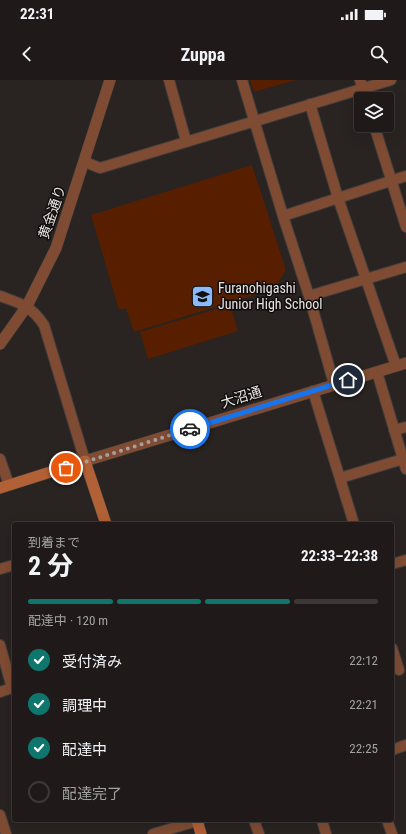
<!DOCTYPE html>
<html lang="ja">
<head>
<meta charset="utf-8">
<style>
  :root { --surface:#1f1a19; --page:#2c2726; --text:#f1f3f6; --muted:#a1a1a2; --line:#3c3838; --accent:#0f766e }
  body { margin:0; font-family:"Roboto Condensed","Noto Sans JP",sans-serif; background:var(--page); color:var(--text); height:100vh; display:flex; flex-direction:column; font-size:15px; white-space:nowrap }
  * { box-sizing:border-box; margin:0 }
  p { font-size:13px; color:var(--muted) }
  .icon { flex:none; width:22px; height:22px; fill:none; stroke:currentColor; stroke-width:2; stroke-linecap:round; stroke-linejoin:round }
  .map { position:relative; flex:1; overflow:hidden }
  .drawer { position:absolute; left:12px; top:442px; width:382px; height:300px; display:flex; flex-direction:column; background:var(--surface); border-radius:4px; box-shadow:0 4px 16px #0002,0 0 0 1px var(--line) }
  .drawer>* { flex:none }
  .tools { position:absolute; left:354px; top:12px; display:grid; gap:8px }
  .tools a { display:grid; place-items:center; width:40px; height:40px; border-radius:4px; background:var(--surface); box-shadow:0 4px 16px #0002,0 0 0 1px var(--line); font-size:20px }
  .pin { position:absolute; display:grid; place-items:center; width:34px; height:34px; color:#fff; margin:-17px; border:2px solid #fff; border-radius:50%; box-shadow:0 1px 4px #0007 }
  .courier { position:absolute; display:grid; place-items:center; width:40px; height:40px; margin:-20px; border:3px solid #1a73e8; border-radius:50%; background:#fff; color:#222; box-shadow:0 1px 5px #0007 }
  .head em { font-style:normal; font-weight:700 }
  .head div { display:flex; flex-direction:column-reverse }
  .head { display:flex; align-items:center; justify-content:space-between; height:68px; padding:0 16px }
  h1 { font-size:26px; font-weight:700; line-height:30px }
  .bar { display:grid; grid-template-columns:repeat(4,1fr); gap:6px 4px; align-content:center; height:48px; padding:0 16px }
  .bar i { height:5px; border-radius:3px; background:var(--line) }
  .bar .on { background:var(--accent) }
  .bar p { grid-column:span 4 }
  ol { padding:0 16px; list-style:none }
  li { display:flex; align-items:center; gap:12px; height:44px }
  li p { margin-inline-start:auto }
  li .icon { padding:4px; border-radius:50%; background:var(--accent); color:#fff; stroke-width:4 }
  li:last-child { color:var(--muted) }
  li i { width:22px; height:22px; border:2px solid var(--line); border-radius:50% }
  .status { display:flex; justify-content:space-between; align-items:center; height:28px; padding:0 20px; background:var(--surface); direction:ltr }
  .status svg { height:11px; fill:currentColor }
  header { display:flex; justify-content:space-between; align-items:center; height:52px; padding:0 16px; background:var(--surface); font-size:18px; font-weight:700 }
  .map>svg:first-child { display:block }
</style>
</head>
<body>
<div class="status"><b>22:31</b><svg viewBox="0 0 49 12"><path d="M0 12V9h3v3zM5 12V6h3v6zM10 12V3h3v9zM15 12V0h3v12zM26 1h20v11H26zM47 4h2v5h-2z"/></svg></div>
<header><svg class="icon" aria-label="back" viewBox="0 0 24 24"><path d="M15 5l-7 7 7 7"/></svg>Zuppa<svg class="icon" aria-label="search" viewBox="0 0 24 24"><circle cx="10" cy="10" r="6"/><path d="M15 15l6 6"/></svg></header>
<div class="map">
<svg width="406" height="754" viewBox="0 0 406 754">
  <rect width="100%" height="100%" fill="#292321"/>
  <path fill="#571f00" d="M 250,0 L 296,0 L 254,12 Z
    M 252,85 L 286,190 L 274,209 L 134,252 L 126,228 L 119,230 L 91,135 Z
    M 230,225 L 238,251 L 148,279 L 140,252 Z"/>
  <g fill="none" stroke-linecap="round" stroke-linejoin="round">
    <defs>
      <path id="minor" d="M 169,0 L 186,61
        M 242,0 L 283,136 L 309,216 L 334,304
        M 360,0 L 366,19
        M 310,24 L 338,118 L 396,286
        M 374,45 L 406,147
        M 85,82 L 100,88 L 391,0
        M 283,136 L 406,96
        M 0,216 C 22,224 30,225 44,245 L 85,381
        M 309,216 L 406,187
        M 377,292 L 406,389
        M 313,311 L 354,444
        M 394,350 L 406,347
        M 0,379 L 9,405
        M 340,398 L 403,379
        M 392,484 L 406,480
        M 0,489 L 14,485
        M 0,565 L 12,608
        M 392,568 L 399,590
        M 0,612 L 14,607
        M 392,670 L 406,665
        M 0,735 L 6,754
        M 254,740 L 259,754
        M 322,740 L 326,754
        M 387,740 L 392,754
        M 153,754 L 197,741"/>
      <path id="tertiary" d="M 0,264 L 27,226 L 56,168 L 110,0
        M 85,381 L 406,283"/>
      <path id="secondary" d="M 0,408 L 85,381 L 106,444
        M 197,740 L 201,754"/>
    </defs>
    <use href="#minor" stroke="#443e3c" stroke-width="12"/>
    <use href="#tertiary" stroke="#443e3c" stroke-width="12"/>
    <use href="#secondary" stroke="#443e3c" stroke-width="12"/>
    <use href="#minor" stroke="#7f4c33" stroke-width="10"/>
    <use href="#tertiary" stroke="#7f4c33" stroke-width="11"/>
    <use href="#secondary" stroke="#b26036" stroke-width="11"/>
  </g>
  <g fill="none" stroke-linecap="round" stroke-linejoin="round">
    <path stroke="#a5a09e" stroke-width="4" stroke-dasharray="0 7.2" d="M 66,388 L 190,349"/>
    <path stroke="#1a73e8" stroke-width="5" d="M 190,349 L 348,300"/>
  </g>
  <defs>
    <symbol id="school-square" viewBox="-11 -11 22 22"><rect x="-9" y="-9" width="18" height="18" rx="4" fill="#8abafc" stroke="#100d0c"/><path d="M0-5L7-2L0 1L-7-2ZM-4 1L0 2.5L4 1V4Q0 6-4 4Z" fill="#111"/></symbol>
  </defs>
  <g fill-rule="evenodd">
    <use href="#school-square" x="190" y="204" width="25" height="25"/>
  </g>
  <g text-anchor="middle" stroke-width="3" stroke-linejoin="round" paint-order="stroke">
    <g font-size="14" fill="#e8e4e2" stroke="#100d0c">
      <text transform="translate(52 132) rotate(-71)" y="5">黄金通り</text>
      <text transform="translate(241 317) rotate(-17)" y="5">大沼通</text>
    </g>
    <g font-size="14" fill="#e8e4e2" stroke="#100d0c" text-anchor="start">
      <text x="218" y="213">Furanohigashi<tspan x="218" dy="16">Junior High School</tspan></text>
    </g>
  </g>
</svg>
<div class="tools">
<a><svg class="icon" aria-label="layers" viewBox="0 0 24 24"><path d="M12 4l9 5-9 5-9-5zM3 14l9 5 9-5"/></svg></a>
</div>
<div class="pin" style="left:66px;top:388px;background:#ea580c"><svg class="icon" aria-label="bag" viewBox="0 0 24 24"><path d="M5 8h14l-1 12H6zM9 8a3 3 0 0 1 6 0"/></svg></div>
<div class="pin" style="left:348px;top:300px;background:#1f2937"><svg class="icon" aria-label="home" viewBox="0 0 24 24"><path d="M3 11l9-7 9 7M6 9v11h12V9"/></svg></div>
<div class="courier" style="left:190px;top:349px"><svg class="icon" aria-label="car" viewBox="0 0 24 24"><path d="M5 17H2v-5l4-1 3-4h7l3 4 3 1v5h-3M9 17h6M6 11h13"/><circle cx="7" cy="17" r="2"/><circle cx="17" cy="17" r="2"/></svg></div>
<section class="drawer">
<div class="head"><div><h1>2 分</h1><p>到着まで</p></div><em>22:33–22:38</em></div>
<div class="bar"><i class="on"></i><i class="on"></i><i class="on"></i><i></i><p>配達中 · 120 m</p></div>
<ol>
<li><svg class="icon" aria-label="check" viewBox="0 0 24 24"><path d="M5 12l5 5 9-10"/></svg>受付済み<p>22:12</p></li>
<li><svg class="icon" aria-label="check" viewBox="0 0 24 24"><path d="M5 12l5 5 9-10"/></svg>調理中<p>22:21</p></li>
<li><svg class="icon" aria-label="check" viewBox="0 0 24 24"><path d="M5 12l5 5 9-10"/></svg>配達中<p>22:25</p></li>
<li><i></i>配達完了</li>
</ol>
</section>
</div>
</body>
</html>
